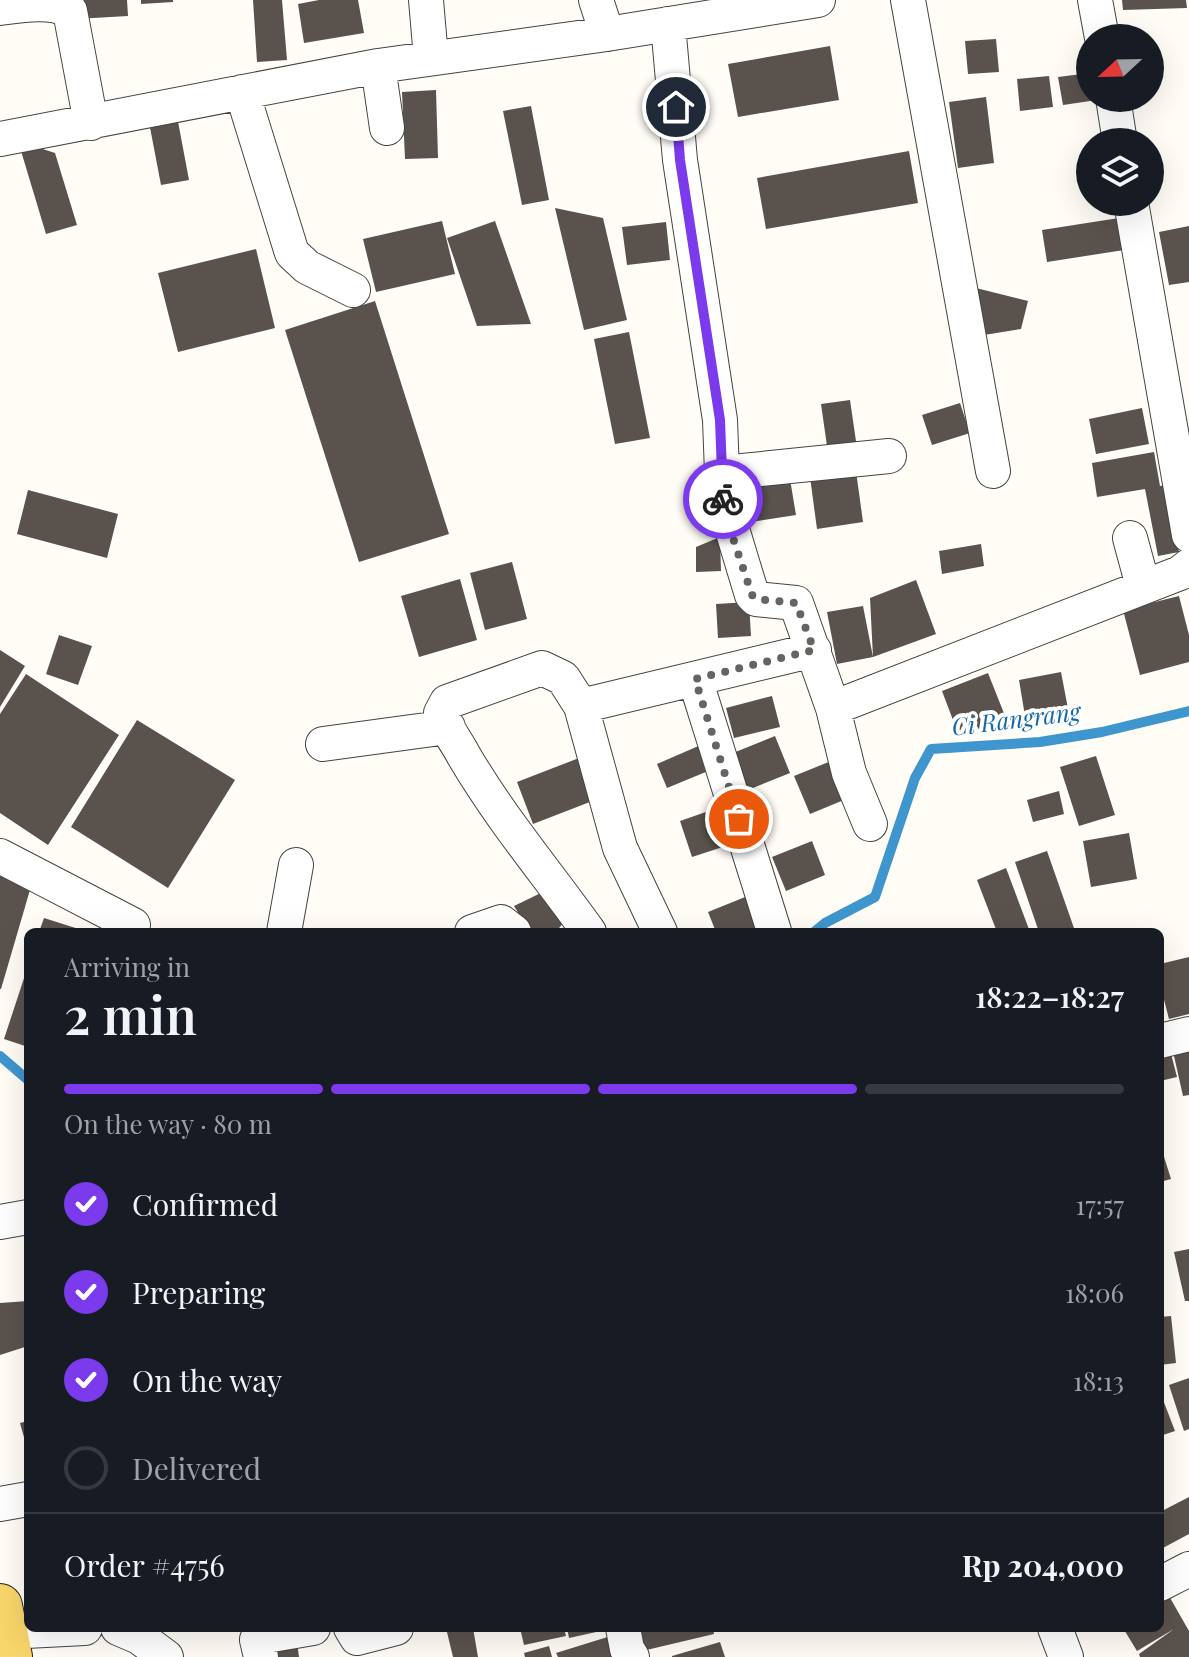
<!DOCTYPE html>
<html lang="en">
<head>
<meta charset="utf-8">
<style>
  :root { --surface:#171b24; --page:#242831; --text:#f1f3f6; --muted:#9ea1a6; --line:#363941; --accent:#7c3aed }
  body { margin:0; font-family:"Playfair Display",serif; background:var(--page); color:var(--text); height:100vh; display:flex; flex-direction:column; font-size:30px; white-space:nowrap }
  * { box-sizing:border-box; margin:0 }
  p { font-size:26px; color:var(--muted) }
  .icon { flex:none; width:44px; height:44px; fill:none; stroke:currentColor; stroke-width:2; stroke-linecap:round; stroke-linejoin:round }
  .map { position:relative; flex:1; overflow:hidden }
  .panel { position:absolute; left:24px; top:928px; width:1140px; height:704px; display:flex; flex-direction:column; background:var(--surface); border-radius:12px; box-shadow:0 8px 32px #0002 }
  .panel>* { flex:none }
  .needle { width:52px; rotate:248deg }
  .tools { position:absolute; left:1076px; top:24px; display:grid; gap:16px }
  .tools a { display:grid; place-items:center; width:88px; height:88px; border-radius:50%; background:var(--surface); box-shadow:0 8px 32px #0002; font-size:40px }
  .pin { position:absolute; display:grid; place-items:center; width:68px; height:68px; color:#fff; margin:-34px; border:4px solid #fff; border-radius:50%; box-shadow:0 2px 8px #0007 }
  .courier { position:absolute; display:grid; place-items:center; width:80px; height:80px; margin:-40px; border:6px solid #7c3aed; border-radius:50%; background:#fff; color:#222; box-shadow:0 2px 10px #0007 }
  .headline em { font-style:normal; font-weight:600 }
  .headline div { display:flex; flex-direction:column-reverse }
  .headline { display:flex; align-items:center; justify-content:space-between; height:136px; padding:0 40px }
  h1 { font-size:52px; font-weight:600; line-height:60px }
  .bar { display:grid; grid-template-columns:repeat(4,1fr); gap:12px 8px; align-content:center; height:96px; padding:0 40px }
  .bar i { height:10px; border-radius:6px; background:var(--line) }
  .bar .selected { background:var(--accent) }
  .bar p { grid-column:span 4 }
  .line { display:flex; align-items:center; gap:20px; padding:0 40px; border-top:2px solid var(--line) }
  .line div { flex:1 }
  ol { padding:0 40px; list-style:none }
  li { display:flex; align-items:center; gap:24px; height:88px }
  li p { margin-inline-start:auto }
  li .icon { padding:8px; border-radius:50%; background:var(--accent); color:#fff; stroke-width:4 }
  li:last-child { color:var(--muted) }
  li i { width:44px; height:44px; border:4px solid var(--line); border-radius:50% }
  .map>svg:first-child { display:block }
</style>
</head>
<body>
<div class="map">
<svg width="1189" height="1657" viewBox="0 0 1189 1657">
  <rect width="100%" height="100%" fill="#fffdf5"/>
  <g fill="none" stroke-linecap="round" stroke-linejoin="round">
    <path stroke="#3f96cf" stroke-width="10" d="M 814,932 L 825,923 L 875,897 L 915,778 L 931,749 L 1040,742 L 1102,732 L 1189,711
      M 0,1056 L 28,1080"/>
  </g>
  <path fill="#5a524d" d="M 75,0 L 127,0 L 128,16 L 76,19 Z
    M 141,0 L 173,0 L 173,2 L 141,4 Z
    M 253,0 L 282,0 L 287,60 L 257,62 Z
    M 319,0 L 358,0 L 364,33 L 304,43 L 298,4 Z
    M 1122,0 L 1186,0 L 1187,8 L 1123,10 Z
    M 996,39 L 999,72 L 968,74 L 965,41 Z
    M 830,46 L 839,100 L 738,117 L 728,64 Z
    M 1090,73 L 1090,98 L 1097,100 L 1063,105 L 1058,77 Z
    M 1049,76 L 1053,107 L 1020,111 L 1017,79 Z
    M 436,90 L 438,158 L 405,159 L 402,92 Z
    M 986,97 L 994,163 L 958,168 L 949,102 Z
    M 531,106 L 549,200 L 522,205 L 503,111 Z
    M 176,111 L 189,180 L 161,185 L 148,117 Z
    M 18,141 L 55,153 L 77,225 L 46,234 Z
    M 909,151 L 918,203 L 766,229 L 757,178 Z
    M 555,208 L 603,218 L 627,320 L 584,330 Z
    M 1119,218 L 1124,250 L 1047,262 L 1042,230 Z
    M 442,221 L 455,274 L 376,292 L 363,239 Z
    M 495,221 L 531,324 L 477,326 L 447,238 Z
    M 666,222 L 670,260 L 627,265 L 622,227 Z
    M 1189,226 L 1189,282 L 1169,285 L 1159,232 Z
    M 256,249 L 275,328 L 178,352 L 158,273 Z
    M 976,288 L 1028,301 L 1021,329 L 984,335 Z
    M 375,301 L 449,534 L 359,562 L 285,330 Z
    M 629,332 L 650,438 L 615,444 L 594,339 Z
    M 850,400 L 858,455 L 829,460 L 821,404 Z
    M 960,403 L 970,433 L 932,445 L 922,415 Z
    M 1142,408 L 1149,444 L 1096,454 L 1089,419 Z
    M 1154,452 L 1160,486 L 1166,485 L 1179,552 L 1158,556 L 1145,489 L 1097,497 L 1092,463 Z
    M 856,471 L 863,522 L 817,529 L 810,477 Z
    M 790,479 L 796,515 L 744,523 L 738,487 Z
    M 28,490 L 118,514 L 107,558 L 17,534 Z
    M 720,537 L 721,571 L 696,572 L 696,547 Z
    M 981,544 L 984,566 L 942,574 L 939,551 Z
    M 512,562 L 527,619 L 485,630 L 470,573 Z
    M 460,579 L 477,640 L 419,657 L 401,596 Z
    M 916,580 L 936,634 L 873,657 L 870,598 Z
    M 1179,596 L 1189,635 L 1189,662 L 1140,675 L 1123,610 Z
    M 749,602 L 751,636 L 718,638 L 716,604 Z
    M 863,606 L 873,657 L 837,664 L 827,612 Z
    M 59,635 L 92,646 L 78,685 L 46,674 Z
    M 0,650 L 25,666 L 0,707 Z
    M 1061,672 L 1069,714 L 1026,722 L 1019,680 Z
    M 988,673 L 1011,731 L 959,736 L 942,691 Z
    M 26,674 L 119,735 L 48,845 L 0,813 L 0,714 Z
    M 772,696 L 780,727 L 734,738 L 726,708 Z
    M 137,720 L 235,780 L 168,888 L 71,827 Z
    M 775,736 L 790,773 L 748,790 L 733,753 Z
    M 703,744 L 713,769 L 667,788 L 657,764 Z
    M 1096,756 L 1115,815 L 1079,826 L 1060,767 Z
    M 579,758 L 595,800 L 533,824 L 517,782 Z
    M 836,759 L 851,797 L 810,814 L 794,776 Z
    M 1059,791 L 1064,814 L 1033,822 L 1027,800 Z
    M 723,806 L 735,843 L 692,857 L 680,821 Z
    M 1129,833 L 1137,879 L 1091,887 L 1083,841 Z
    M 812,841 L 825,875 L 786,891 L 772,857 Z
    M 1047,851 L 1075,931 L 1073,932 L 1039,932 L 1015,862 Z
    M 1006,868 L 1030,932 L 997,932 L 977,880 Z
    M 0,873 L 32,883 L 1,989 L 0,989 Z
    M 545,891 L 563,923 L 556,932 L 530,932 L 514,906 Z
    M 750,895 L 764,932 L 716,932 L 708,912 Z
    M 44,918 L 85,931 L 85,932 L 39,932 Z
    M 1189,957 L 1189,1014 L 1169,1019 L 1160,984 L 1160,964 Z
    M 27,969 L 28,969 L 28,1047 L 4,1039 Z
    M 1189,1043 L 1189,1095 L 1183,1096 L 1172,1047 Z
    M 1169,1046 L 1177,1077 L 1160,1081 L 1160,1048 Z
    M 1160,1144 L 1171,1179 L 1160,1182 Z
    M 1189,1249 L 1189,1301 L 1185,1301 L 1174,1252 Z
    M 28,1301 L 28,1346 L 0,1355 L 0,1303 Z
    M 1171,1316 L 1176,1363 L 1160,1365 L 1160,1317 Z
    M 1189,1378 L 1189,1429 L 1184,1431 L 1169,1385 Z
    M 1160,1392 L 1175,1431 L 1160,1436 Z
    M 28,1421 L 28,1448 L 27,1448 L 20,1423 Z
    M 1189,1497 L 1189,1534 L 1161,1549 L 1160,1512 Z
    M 1169,1596 L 1189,1631 L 1189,1657 L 1140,1657 L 1139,1654 L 1174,1629 L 1137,1651 L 1123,1628 L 1160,1628 L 1160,1602 Z
    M 446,1628 L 473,1628 L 478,1657 L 453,1657 Z
    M 520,1628 L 564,1628 L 566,1636 L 524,1645 Z
    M 567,1628 L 610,1628 L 610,1629 L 569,1638 Z
    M 632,1628 L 713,1628 L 714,1634 L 638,1652 Z
    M 296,1635 L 299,1657 L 268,1657 Z
    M 614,1635 L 621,1657 L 558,1657 L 556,1653 Z
    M 720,1642 L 725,1657 L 672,1657 L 672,1656 Z
    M 549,1646 L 552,1657 L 525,1657 L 524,1653 Z"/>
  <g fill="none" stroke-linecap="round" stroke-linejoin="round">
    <defs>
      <path id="minor" d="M 426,0 L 431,58
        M 596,0 L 607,34
        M 908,0 L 993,471
        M 1095,0 L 1102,38
        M 0,8 C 22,5 52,0 70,11 L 91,123
        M 668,24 L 680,160 L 720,420 L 723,499 L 752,595 L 756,599 L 796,603 L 833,708 L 1180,573 L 1189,566
        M 378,66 L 387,128
        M 242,92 L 292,253 L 307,267 L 353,290
        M 1113,98 L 1120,142
        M 0,139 L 378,66 L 607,34 L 818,0
        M 1131,202 L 1189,535
        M 722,473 L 889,456
        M 1130,538 L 1143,586
        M 695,679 L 774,931
        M 581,706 L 563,678 L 542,668 L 447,702 L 441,713 C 445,728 457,742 464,756 C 501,819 547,873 589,932
        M 833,708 L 849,773 L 870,824
        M 323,744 L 448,727
        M 0,856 L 133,925
        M 284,932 L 296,865
        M 472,932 L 501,922 L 514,932
        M 660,932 L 620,848 L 581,706 L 814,650
        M 1160,1041 L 1189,1034
        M 0,1222 L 28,1217
        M 0,1504 L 28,1499
        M 1160,1584 L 1189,1569
        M 118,1628 L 139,1637 L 166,1657
        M 351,1628 L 357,1638 L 396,1628
        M 623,1628 L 627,1649 L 632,1657
        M 1055,1628 L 1066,1657
        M 6,1632 L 85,1628
        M 261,1657 L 257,1640 L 260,1637 L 313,1628"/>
      <path id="major" d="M 0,1606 L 10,1657"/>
    </defs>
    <use href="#minor" stroke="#444" stroke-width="36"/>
    <use href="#major" stroke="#222" stroke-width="46"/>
    <use href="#minor" stroke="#fff" stroke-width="34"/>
    <use href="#major" stroke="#f9d66b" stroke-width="44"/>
  </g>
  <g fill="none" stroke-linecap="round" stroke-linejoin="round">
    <path stroke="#646461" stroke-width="8" stroke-dasharray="0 14.4" d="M 723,499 L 730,529 L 752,595 L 756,599 L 796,603 L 814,650 L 695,679 L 739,819"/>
    <path stroke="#7c3aed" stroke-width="10" d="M 676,107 L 680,160 L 720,420 L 723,499"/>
  </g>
  <g text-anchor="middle" stroke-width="8" stroke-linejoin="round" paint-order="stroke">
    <g font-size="24" font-style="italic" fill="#1768a6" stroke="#fff">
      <text transform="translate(1016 720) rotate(-7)" y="8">Ci Rangrang</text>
    </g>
  </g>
</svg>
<div class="tools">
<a><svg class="needle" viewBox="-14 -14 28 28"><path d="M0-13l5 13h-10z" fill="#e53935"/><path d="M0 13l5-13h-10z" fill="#9ea1a6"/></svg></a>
<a><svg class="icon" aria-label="layers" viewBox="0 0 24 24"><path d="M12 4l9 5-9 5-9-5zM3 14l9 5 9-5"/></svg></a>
</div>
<div class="pin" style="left:739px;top:819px;background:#ea580c"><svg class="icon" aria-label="bag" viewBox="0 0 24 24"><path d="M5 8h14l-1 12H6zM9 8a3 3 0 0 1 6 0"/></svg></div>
<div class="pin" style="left:676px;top:107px;background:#1f2937"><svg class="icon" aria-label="home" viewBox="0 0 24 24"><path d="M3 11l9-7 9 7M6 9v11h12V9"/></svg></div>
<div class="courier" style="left:723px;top:499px"><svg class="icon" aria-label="bike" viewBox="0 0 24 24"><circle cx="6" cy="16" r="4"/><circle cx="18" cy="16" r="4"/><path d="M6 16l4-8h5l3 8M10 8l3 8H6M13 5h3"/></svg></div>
<section class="panel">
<div class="headline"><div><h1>2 min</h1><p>Arriving in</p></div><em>18:22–18:27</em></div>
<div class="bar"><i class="selected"></i><i class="selected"></i><i class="selected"></i><i></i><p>On the way · 80 m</p></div>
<ol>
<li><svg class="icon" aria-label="check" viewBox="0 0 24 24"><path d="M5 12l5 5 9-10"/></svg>Confirmed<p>17:57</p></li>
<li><svg class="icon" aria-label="check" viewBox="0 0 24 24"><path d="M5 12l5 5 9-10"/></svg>Preparing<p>18:06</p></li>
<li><svg class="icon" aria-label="check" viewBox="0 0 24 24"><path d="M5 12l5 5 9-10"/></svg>On the way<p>18:13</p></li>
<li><i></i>Delivered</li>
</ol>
<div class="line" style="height:104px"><div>Order #4756</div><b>Rp 204,000</b></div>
</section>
</div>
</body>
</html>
